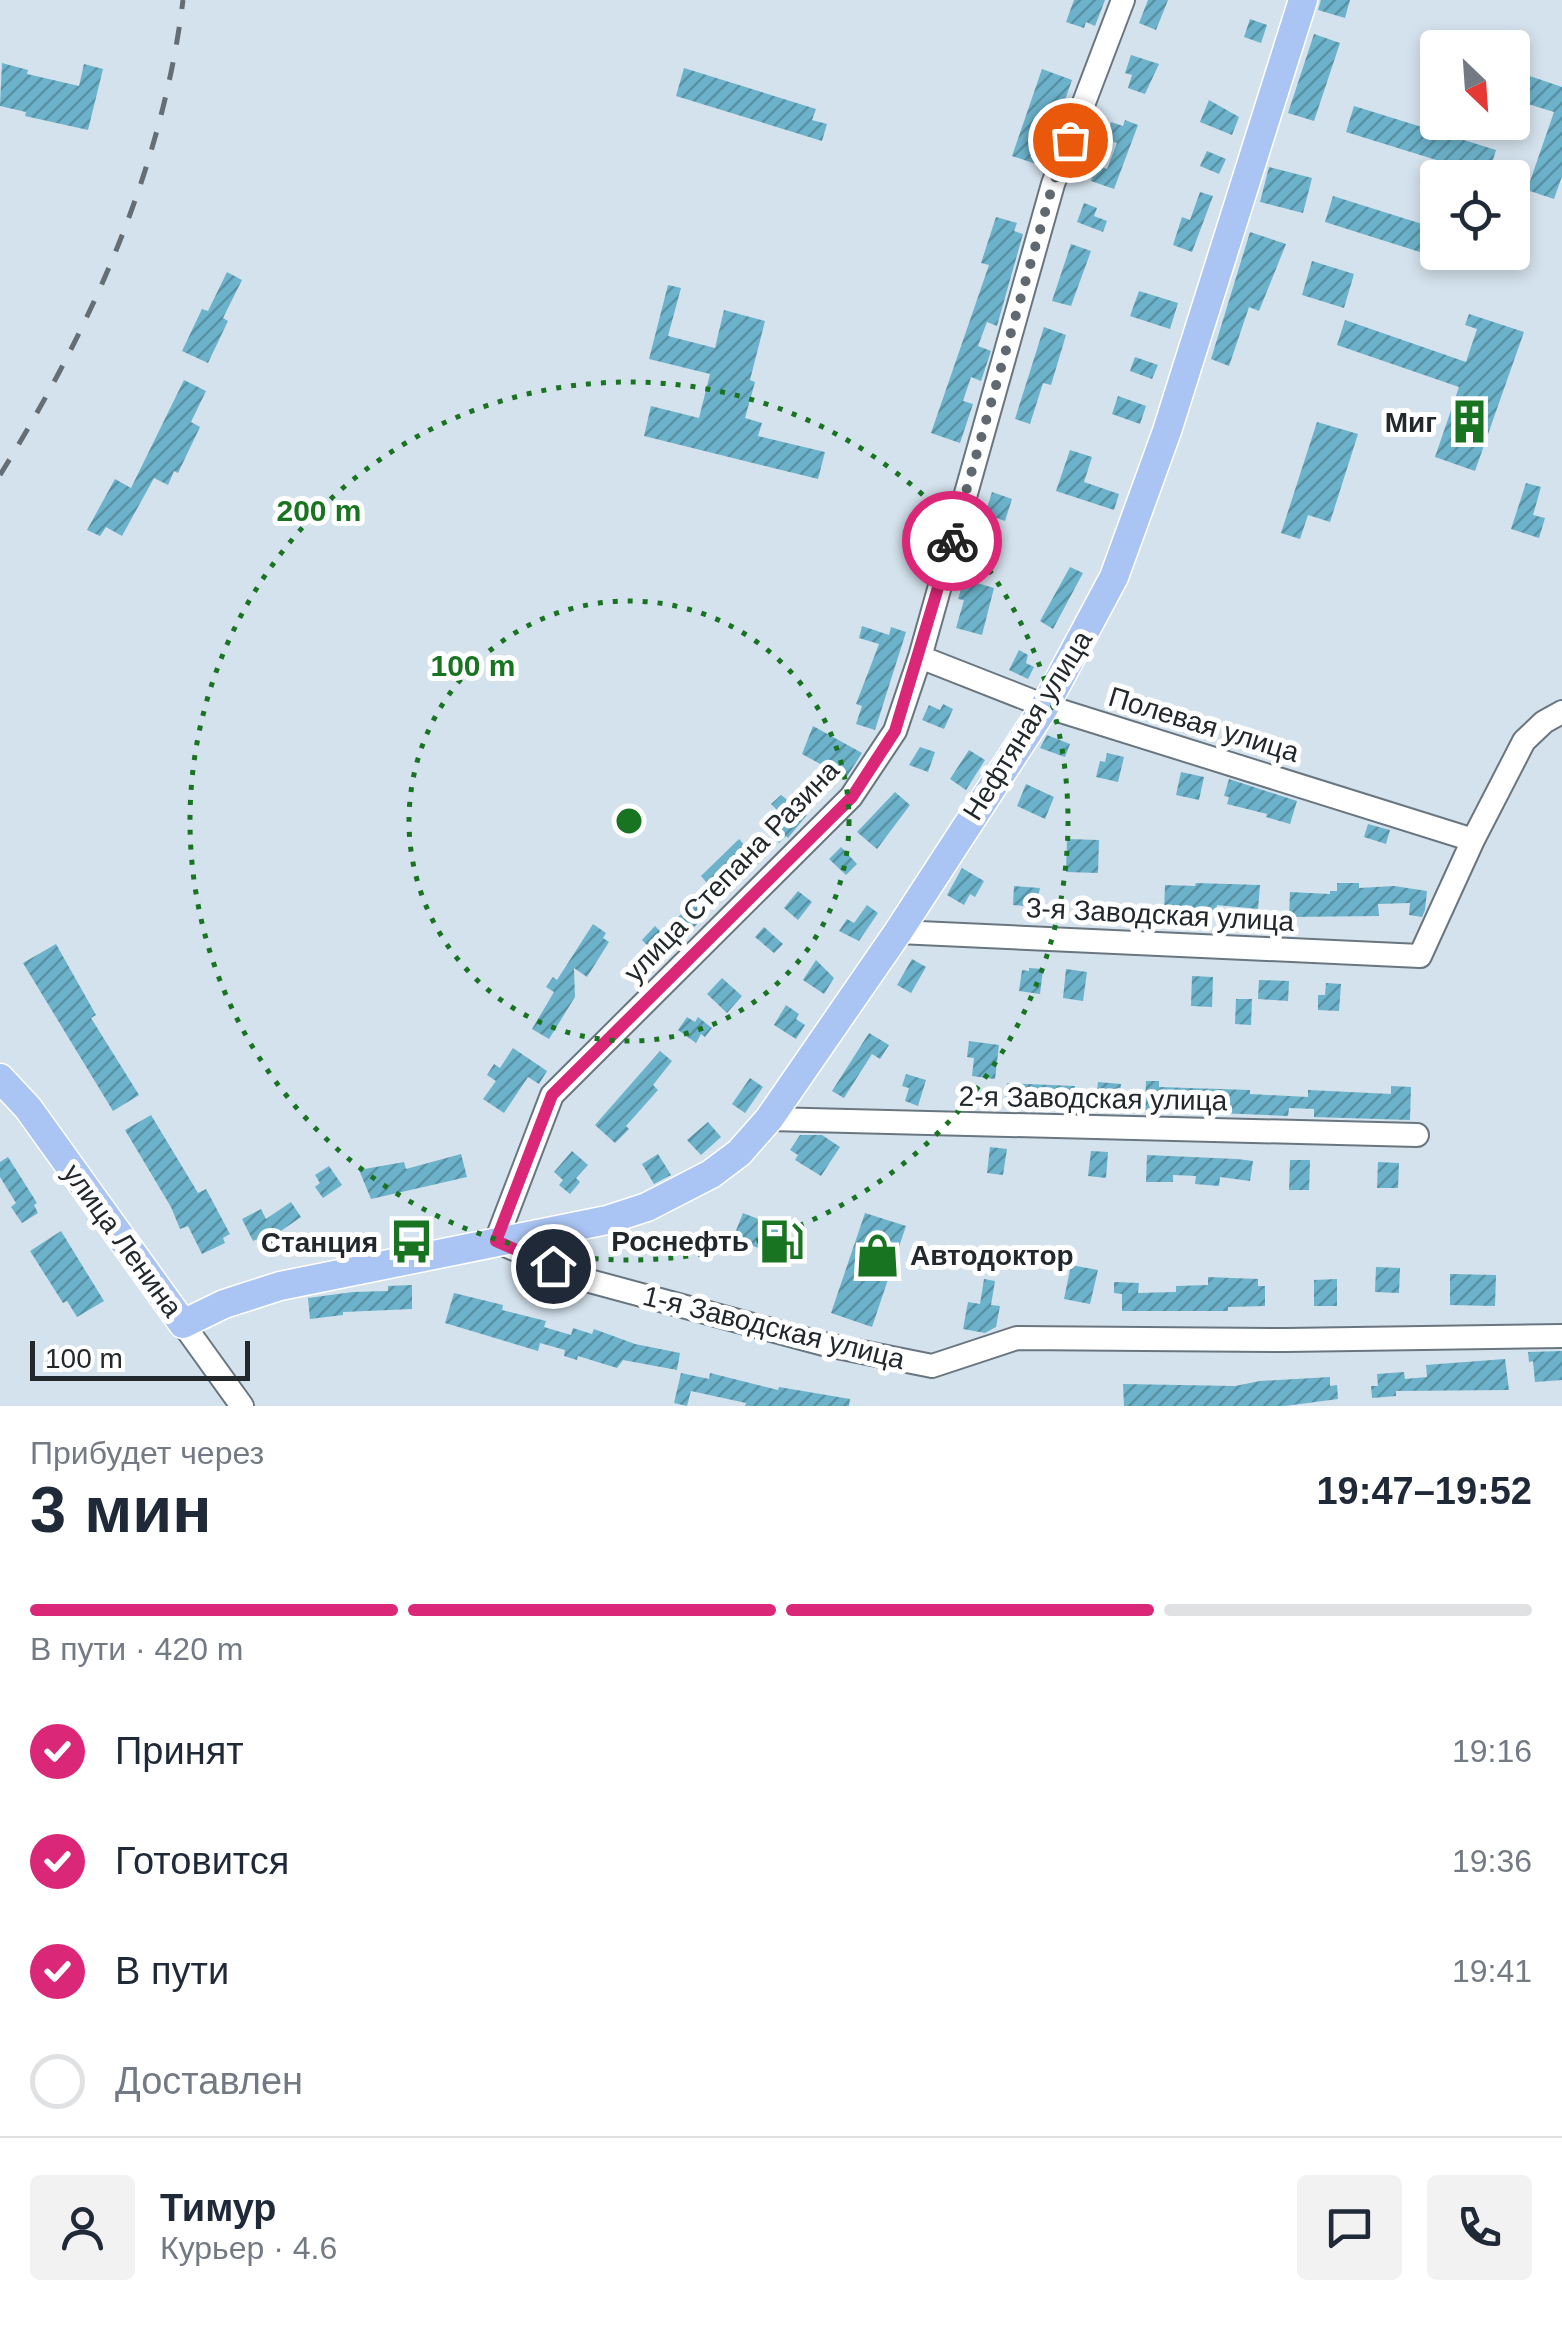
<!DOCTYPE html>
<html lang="ru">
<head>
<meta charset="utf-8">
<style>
  :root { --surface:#fff; --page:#f2f2f3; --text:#1f2937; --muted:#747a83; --line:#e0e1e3; --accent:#db2777 }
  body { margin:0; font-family:Helvetica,sans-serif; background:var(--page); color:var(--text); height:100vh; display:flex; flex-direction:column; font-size:38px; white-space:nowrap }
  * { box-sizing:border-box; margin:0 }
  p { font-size:32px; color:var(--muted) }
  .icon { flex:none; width:55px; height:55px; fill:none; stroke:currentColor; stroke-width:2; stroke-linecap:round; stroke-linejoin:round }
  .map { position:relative; height:1406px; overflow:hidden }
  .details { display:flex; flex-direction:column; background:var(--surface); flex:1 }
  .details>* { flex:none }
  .needle { width:65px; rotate:155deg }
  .buttons { position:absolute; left:1420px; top:30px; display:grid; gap:20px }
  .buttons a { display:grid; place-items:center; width:110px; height:110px; border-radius:10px; background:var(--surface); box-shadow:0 5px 15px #0003; font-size:50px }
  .scale { position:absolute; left:30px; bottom:25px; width:220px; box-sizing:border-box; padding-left:10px; border:5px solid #22282c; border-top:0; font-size:28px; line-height:35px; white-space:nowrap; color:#22282c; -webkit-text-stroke:8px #fff; paint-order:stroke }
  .pin { position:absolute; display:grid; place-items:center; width:85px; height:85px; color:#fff; margin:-42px; border:5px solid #fff; border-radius:50%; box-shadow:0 2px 10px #0007 }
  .courier { position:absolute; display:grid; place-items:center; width:100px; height:100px; margin:-50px; border:8px solid #db2777; border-radius:50%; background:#fff; color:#222; box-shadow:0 2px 12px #0007 }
  .overview em { font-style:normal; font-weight:600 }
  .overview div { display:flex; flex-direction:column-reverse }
  .overview { display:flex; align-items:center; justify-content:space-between; height:170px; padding:0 30px }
  h1 { font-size:65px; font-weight:600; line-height:75px }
  .bar { display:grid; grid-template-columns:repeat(4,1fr); gap:15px 10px; align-content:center; height:120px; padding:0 30px }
  .bar i { height:12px; border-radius:8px; background:var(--line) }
  .bar .on { background:var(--accent) }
  .bar p { grid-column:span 4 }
  .line { display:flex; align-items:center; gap:25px; padding:0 30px; border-top:2px solid var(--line) }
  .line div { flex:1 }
  .round { display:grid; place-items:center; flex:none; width:105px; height:105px; border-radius:10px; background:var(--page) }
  ol { padding:0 30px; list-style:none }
  li { display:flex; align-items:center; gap:30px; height:110px }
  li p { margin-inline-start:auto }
  li .icon { padding:10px; border-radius:50%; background:var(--accent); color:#fff; stroke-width:4 }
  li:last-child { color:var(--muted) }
  li i { width:55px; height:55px; border:5px solid var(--line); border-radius:50% }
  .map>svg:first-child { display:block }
</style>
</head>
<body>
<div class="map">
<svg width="1562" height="1406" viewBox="0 0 1562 1406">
  <defs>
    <pattern id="building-hatch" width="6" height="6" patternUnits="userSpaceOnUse" patternTransform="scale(2.5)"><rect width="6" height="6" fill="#6cb2ca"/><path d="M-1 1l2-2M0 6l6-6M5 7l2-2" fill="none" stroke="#5891a4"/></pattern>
  </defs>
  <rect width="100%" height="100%" fill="#d4e2ed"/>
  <path fill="url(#building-hatch)" d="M 1074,0 L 1105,0 L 1095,26 L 1086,22 L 1084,28 L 1066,22 Z
    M 1148,0 L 1168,0 L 1156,30 L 1139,23 Z
    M 1321,0 L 1350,0 L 1345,18 L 1318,10 Z
    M 1250,19 L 1267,25 L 1261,43 L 1244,37 Z
    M 1314,34 L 1340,43 L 1314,121 L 1288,113 Z
    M 1131,55 L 1159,64 L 1145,94 L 1128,88 L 1132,75 L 1125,73 Z
    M 2,63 L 28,70 L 27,74 L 79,86 L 84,64 L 103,69 L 88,130 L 25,116 L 26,112 L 0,106 Z
    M 684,68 L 816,109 L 812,120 L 827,124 L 822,141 L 676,96 Z
    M 1042,69 L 1072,80 L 1042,166 L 1012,156 Z
    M 1512,70 L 1562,87 L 1562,176 L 1554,199 L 1527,190 L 1554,112 L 1512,99 Z
    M 1209,100 L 1239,117 L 1232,135 L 1200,122 Z
    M 1354,106 L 1496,150 L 1488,176 L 1346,132 Z
    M 1125,120 L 1138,125 L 1114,189 L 1091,181 L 1096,165 L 1107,169 L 1117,143 L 1105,139 L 1111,122 L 1123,126 Z
    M 1207,151 L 1226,159 L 1219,174 L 1200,166 Z
    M 1269,167 L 1312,178 L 1303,213 L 1260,202 Z
    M 1200,192 L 1213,196 L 1192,252 L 1173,245 L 1182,217 L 1190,220 Z
    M 1333,196 L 1438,229 L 1438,252 L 1468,252 L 1464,266 L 1325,222 Z
    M 1084,203 L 1097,208 L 1094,216 L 1107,221 L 1103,232 L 1077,222 Z
    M 996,217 L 1017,223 L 1014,231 L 1023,234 L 997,326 L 987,322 L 978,346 L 991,351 L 981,381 L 971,377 L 963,401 L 973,404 L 960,443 L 931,433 L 989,265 L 981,263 Z
    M 1250,232 L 1286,244 L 1259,311 L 1249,307 L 1229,366 L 1211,359 Z
    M 1071,244 L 1091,251 L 1071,306 L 1052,301 Z
    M 1312,261 L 1354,274 L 1344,308 L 1302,295 Z
    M 227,272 L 242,280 L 223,318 L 228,321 L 208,363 L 182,351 L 202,309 L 208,311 Z
    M 668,285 L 681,288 L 668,336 L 715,348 L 724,310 L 765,321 L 750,380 L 755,382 L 745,418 L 762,423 L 758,436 L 825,452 L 818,479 L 644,436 L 651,406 L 699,418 L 710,374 L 649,359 Z
    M 1139,291 L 1178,303 L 1170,329 L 1130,316 Z
    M 1469,314 L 1524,332 L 1475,471 L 1435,457 L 1459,387 L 1337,345 L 1345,320 L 1466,362 L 1477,329 L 1465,325 Z
    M 1044,327 L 1066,335 L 1051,385 L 1043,383 L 1030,424 L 1015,419 Z
    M 1135,357 L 1158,365 L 1152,379 L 1130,371 Z
    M 184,380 L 206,391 L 191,422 L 200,427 L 178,473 L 174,471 L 168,485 L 154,478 L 122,536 L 106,527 L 100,536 L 87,530 L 115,479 L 131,488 Z
    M 1118,396 L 1146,406 L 1140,424 L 1112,414 Z
    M 1317,422 L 1358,434 L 1330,522 L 1308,515 L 1300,539 L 1281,533 Z
    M 1070,450 L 1092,457 L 1084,482 L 1119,494 L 1114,510 L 1056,491 Z
    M 1526,483 L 1541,487 L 1533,515 L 1545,518 L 1539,538 L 1511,529 Z
    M 992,492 L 1012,499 L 1005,521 L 985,514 Z
    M 1070,567 L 1083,573 L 1053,629 L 1040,621 Z
    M 964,579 L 994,588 L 982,635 L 956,628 L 964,600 L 958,599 Z
    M 862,626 L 889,635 L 891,627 L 906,632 L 875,730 L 856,724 L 862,706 L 856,704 L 879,644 L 859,638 Z
    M 1019,650 L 1028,655 L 1026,663 L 1034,667 L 1028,679 L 1009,670 Z
    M 943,704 L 953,709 L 944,729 L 922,720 L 929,705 L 940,710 Z
    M 813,726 L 862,753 L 846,778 L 802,754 Z
    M 1047,735 L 1070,744 L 1065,757 L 1040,748 Z
    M 920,747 L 935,752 L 928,772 L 909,765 Z
    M 969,750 L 985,760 L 966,790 L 950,779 Z
    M 1107,753 L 1124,757 L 1118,782 L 1096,777 L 1100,761 L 1105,762 Z
    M 1181,772 L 1204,777 L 1199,800 L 1176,795 Z
    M 1229,779 L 1297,801 L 1290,824 L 1266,817 L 1267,814 L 1227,804 L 1229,797 L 1224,796 Z
    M 1026,784 L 1054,797 L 1045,819 L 1017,806 Z
    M 895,792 L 910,805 L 877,849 L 857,832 Z
    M 781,795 L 807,815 L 788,838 L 786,836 L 779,843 L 767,830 L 782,815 L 771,804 Z
    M 1368,824 L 1390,830 L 1386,844 L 1364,837 Z
    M 739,839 L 760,862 L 702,915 L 704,917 L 665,956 L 656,948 L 653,951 L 642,940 L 655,926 L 661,932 L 711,888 L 701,876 Z
    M 1067,839 L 1099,840 L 1098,873 L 1066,872 Z
    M 841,847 L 857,864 L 846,875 L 829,859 Z
    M 962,868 L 984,881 L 975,897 L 970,894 L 964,905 L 947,895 Z
    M 1196,883 L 1260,885 L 1258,909 L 1217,905 L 1216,914 L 1164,912 L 1165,885 L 1195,886 Z
    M 1337,883 L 1359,883 L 1359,888 L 1394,886 L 1427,891 L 1425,910 L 1422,917 L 1409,915 L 1410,903 L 1378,904 L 1379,916 L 1289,917 L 1290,892 L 1330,894 L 1330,891 L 1337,891 Z
    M 1014,886 L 1040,888 L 1036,907 L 1013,905 Z
    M 798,891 L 812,902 L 798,920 L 784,908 Z
    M 867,905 L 878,913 L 859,941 L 839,931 L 847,919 L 854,923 Z
    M 593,924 L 606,933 L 603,938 L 609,942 L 587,977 L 574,968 L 575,997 L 549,1039 L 532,1029 L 554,992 L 546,987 L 553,977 L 557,980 Z
    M 764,927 L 783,944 L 774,953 L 755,937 Z
    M 56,944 L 96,1015 L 91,1018 L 139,1095 L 113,1111 L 23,963 Z
    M 912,959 L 926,967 L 911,993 L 897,985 Z
    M 816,960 L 834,978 L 824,994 L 803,980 Z
    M 1029,968 L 1043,969 L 1040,994 L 1019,991 L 1022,970 L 1029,971 Z
    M 1066,969 L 1087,972 L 1083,1001 L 1063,998 Z
    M 1192,976 L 1213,977 L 1212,1007 L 1191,1006 Z
    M 722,978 L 742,996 L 727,1013 L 707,994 Z
    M 1259,980 L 1289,981 L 1288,1001 L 1258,999 Z
    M 1326,983 L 1341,984 L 1339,1011 L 1318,1010 L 1318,995 L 1325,995 Z
    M 1236,999 L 1252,999 L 1251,1025 L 1235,1024 Z
    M 786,1005 L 799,1014 L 796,1019 L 805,1025 L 796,1039 L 774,1025 Z
    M 687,1017 L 695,1022 L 698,1017 L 712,1028 L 705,1037 L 701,1034 L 696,1043 L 678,1030 Z
    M 869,1033 L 889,1045 L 880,1059 L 872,1054 L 844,1098 L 832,1091 Z
    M 969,1041 L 999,1045 L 995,1079 L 972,1076 L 974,1058 L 967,1057 Z
    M 513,1048 L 547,1071 L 539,1084 L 528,1077 L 504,1113 L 483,1099 L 496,1081 L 487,1075 L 494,1064 L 500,1068 Z
    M 660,1051 L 672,1061 L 653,1085 L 658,1090 L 626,1126 L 629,1129 L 615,1143 L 595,1125 Z
    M 906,1074 L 926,1080 L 918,1106 L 905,1101 L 909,1088 L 902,1086 Z
    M 750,1078 L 763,1087 L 745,1113 L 732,1104 Z
    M 1146,1081 L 1159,1081 L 1159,1087 L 1250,1090 L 1250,1094 L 1308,1097 L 1308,1090 L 1391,1094 L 1391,1086 L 1411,1087 L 1410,1120 L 1314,1117 L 1314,1109 L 1289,1108 L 1288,1116 L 1145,1110 Z
    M 1098,1082 L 1121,1084 L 1118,1111 L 1095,1109 Z
    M 1007,1083 L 1075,1086 L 1074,1106 L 1005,1104 Z
    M 151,1115 L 198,1193 L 206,1189 L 230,1234 L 223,1238 L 225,1243 L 202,1254 L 188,1226 L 180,1229 L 171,1207 L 125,1130 Z
    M 708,1122 L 721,1137 L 701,1155 L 687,1140 Z
    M 800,1135 L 822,1135 L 840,1147 L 821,1176 L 795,1160 L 798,1155 L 790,1150 Z
    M 990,1147 L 1007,1149 L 1003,1175 L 987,1173 Z
    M 572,1151 L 588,1165 L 576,1178 L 580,1182 L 570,1194 L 559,1185 L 563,1180 L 554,1172 Z
    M 1091,1151 L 1108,1152 L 1106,1178 L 1088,1176 Z
    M 461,1154 L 467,1177 L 371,1199 L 359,1170 L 404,1162 L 406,1169 Z
    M 658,1154 L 671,1175 L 654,1184 L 642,1164 Z
    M 1147,1155 L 1237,1159 L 1253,1161 L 1250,1181 L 1220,1177 L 1219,1186 L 1195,1184 L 1196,1176 L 1173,1175 L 1173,1182 L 1146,1182 Z
    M 8,1157 L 37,1203 L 34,1205 L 38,1213 L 22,1223 L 11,1207 L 16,1203 L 0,1177 L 0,1162 Z
    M 1290,1160 L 1310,1160 L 1309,1190 L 1289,1190 Z
    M 1378,1162 L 1399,1163 L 1398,1188 L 1377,1188 Z
    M 329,1166 L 342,1185 L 323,1198 L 315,1187 L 320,1183 L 315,1175 Z
    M 291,1202 L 301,1217 L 275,1235 L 279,1244 L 265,1252 L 258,1239 L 253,1241 L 242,1219 L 261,1209 L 266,1219 Z
    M 743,1213 L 781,1228 L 779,1234 L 792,1239 L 786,1252 L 773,1247 L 771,1253 L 733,1238 Z
    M 865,1213 L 906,1226 L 872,1327 L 831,1313 Z
    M 61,1231 L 104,1301 L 77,1317 L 67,1301 L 63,1303 L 30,1251 Z
    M 1071,1265 L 1098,1270 L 1090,1304 L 1064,1299 Z
    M 1376,1267 L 1400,1268 L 1399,1293 L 1375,1292 Z
    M 1450,1274 L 1496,1275 L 1495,1306 L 1450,1305 Z
    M 1208,1277 L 1258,1279 L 1258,1286 L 1265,1286 L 1265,1306 L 1228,1307 L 1228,1311 L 1122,1311 L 1122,1294 L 1114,1293 L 1114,1282 L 1139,1283 L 1138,1293 L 1176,1292 L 1176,1286 L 1208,1285 Z
    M 984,1279 L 995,1281 L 991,1305 L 1000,1306 L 996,1327 L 985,1333 L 963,1329 L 968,1302 L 980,1304 Z
    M 1337,1279 L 1337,1306 L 1314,1306 L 1314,1280 Z
    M 412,1285 L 412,1309 L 343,1312 L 343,1315 L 310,1319 L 308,1298 L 353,1292 L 388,1291 L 388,1286 Z
    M 454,1293 L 503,1305 L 502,1310 L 546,1321 L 544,1327 L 571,1335 L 573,1328 L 592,1334 L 594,1329 L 635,1344 L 680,1353 L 677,1370 L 623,1360 L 617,1368 L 578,1356 L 577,1360 L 564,1356 L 565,1350 L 540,1343 L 538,1351 L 445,1323 Z
    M 1562,1351 L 1562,1380 L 1535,1382 L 1533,1361 L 1529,1362 L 1528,1352 Z
    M 1505,1359 L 1509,1390 L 1396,1391 L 1396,1396 L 1372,1398 L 1371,1386 L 1378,1386 L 1377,1374 L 1404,1372 L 1405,1379 L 1427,1377 L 1426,1365 Z
    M 681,1373 L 709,1379 L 710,1373 L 778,1390 L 779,1387 L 850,1399 L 849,1406 L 745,1406 L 746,1403 L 691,1391 L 687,1406 L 674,1403 Z
    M 1330,1377 L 1330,1386 L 1337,1385 L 1338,1399 L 1285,1406 L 1124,1406 L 1123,1384 L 1235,1386 L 1260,1381 Z"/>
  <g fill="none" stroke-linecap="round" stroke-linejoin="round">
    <defs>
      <path id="minor" d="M 1123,0 L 1053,184 L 920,657 L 895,731 L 851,797 L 552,1095 L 496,1241 L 582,1279 L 827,1345 L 932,1366 L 1017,1338 L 1286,1340 L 1562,1336
        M 920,657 L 1045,706 L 1473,840
        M 898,932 L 1420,956 L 1473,840 L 1524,741 L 1544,722 L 1562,712
        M 769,1119 L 1417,1135
        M 183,1324 L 242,1406"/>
      <path id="major" d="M 0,1078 L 28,1108 L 183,1324 L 224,1304 L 280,1286 L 607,1220 L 647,1207 L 711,1174 L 739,1153 L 769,1119 L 898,932 L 1045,706 L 1114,577 L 1167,431 L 1303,0"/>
    </defs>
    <use href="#minor" stroke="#697680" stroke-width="26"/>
    <use href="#major" stroke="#fff" stroke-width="31"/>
    <use href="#minor" stroke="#fff" stroke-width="22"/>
    <use href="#major" stroke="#aac4f3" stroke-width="28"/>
    <path stroke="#656e75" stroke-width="5" stroke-dasharray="18 18" stroke-linecap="butt" d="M 0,475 C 90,330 162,171 183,0"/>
  </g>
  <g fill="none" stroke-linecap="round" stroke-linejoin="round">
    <path stroke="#606970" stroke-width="10" stroke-dasharray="0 18" d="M 952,541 L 1053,184 L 1070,140"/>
    <path stroke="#db2777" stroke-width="12" d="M 553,1266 L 496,1241 L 552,1095 L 852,797 L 895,731 L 952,541"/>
  </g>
  <g fill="none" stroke="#197422" stroke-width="5" stroke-dasharray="5 10">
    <circle cx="629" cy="821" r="220"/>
    <circle cx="629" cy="821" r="439"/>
  </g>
  <defs>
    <symbol id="building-bare" viewBox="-9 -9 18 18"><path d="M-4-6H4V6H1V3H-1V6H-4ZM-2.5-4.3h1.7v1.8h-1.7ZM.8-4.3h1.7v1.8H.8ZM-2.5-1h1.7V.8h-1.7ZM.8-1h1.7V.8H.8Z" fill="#197422" stroke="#fff" stroke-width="2.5" paint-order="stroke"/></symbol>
    <symbol id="fuel-bare" viewBox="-9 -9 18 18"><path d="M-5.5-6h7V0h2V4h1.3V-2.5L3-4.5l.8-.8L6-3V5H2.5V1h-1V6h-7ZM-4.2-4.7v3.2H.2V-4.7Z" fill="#197422" stroke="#fff" stroke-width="2.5" paint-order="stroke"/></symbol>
    <symbol id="bus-bare" viewBox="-9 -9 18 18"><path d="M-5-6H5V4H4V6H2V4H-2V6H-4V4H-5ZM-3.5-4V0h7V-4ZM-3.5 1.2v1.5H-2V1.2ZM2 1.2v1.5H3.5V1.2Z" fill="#197422" stroke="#fff" stroke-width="2.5" paint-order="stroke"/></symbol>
    <symbol id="shop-bare" viewBox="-9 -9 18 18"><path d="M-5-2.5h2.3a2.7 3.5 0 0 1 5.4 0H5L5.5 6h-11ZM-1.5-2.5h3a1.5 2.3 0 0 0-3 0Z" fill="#197422" stroke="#fff" stroke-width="2.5" paint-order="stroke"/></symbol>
  </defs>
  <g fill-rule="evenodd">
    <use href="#building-bare" x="1438" y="390" width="63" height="63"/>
    <use href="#fuel-bare" x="750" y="1210" width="63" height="63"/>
    <use href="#bus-bare" x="380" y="1210" width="63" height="63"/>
    <use href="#shop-bare" x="846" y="1224" width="63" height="63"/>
  </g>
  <g text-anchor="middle" stroke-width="10" stroke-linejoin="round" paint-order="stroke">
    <g font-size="28" font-weight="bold" fill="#22282c" stroke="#fff" text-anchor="end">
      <text x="1437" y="432">Миг</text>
      <text x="749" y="1251">Роснефть</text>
      <text x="378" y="1252">Станция</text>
      <text x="910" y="1265" text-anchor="start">Автодоктор</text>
    </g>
    <g font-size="28" fill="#22282c" stroke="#fff">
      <text transform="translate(1204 724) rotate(17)" y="10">Полевая улица</text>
      <text transform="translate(1027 725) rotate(-58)" y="10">Нефтяная улица</text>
      <text transform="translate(731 871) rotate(-46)" y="10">улица Степана Разина</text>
      <text transform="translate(1160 914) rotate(3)" y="10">3-я Заводская улица</text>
      <text transform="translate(1093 1098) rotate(1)" y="10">2-я Заводская улица</text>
      <text transform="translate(123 1240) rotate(54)" y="10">улица Ленина</text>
      <text transform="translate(774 1327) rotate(14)" y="10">1-я Заводская улица</text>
    </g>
  </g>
  <circle cx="629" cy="821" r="15" fill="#197422" stroke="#fff" stroke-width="5"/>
  <g font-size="30" text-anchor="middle" font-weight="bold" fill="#197422" stroke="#fff" stroke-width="10" stroke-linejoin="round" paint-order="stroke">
    <text x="319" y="521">200 m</text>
    <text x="473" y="676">100 m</text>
  </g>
</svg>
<div class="buttons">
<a><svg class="needle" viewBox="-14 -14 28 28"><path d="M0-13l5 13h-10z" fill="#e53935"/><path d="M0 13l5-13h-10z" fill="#747a83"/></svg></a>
<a><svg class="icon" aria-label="locate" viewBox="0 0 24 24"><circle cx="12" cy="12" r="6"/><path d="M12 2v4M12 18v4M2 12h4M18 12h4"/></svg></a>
</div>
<div class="scale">100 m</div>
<div class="pin" style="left:1070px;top:140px;background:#ea580c"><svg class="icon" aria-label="bag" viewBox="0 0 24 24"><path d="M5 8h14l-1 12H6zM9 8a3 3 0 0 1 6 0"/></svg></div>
<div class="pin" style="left:553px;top:1266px;background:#1f2937"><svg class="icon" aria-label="home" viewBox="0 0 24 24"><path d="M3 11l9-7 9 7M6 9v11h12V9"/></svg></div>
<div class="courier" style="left:952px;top:541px"><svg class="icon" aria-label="bike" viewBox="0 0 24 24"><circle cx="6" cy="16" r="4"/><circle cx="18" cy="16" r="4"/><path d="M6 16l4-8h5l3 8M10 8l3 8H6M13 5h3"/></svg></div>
</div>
<section class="details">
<div class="overview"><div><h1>3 мин</h1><p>Прибудет через</p></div><em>19:47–19:52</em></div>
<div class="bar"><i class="on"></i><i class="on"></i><i class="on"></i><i></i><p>В пути · 420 m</p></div>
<ol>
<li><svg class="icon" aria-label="check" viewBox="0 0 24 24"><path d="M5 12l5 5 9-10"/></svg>Принят<p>19:16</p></li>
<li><svg class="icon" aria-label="check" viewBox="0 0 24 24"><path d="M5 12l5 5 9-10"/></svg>Готовится<p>19:36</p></li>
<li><svg class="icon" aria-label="check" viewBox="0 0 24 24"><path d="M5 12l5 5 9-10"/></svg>В пути<p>19:41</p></li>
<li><i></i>Доставлен</li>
</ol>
<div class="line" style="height:180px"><a class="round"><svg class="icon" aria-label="person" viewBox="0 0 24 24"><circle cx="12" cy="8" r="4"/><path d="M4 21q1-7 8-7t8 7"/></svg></a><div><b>Тимур</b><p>Курьер · 4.6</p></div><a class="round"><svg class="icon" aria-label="chat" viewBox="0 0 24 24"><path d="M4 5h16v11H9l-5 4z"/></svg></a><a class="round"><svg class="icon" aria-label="phone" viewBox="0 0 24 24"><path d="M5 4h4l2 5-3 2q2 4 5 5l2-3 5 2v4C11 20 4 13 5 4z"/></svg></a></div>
</section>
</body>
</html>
